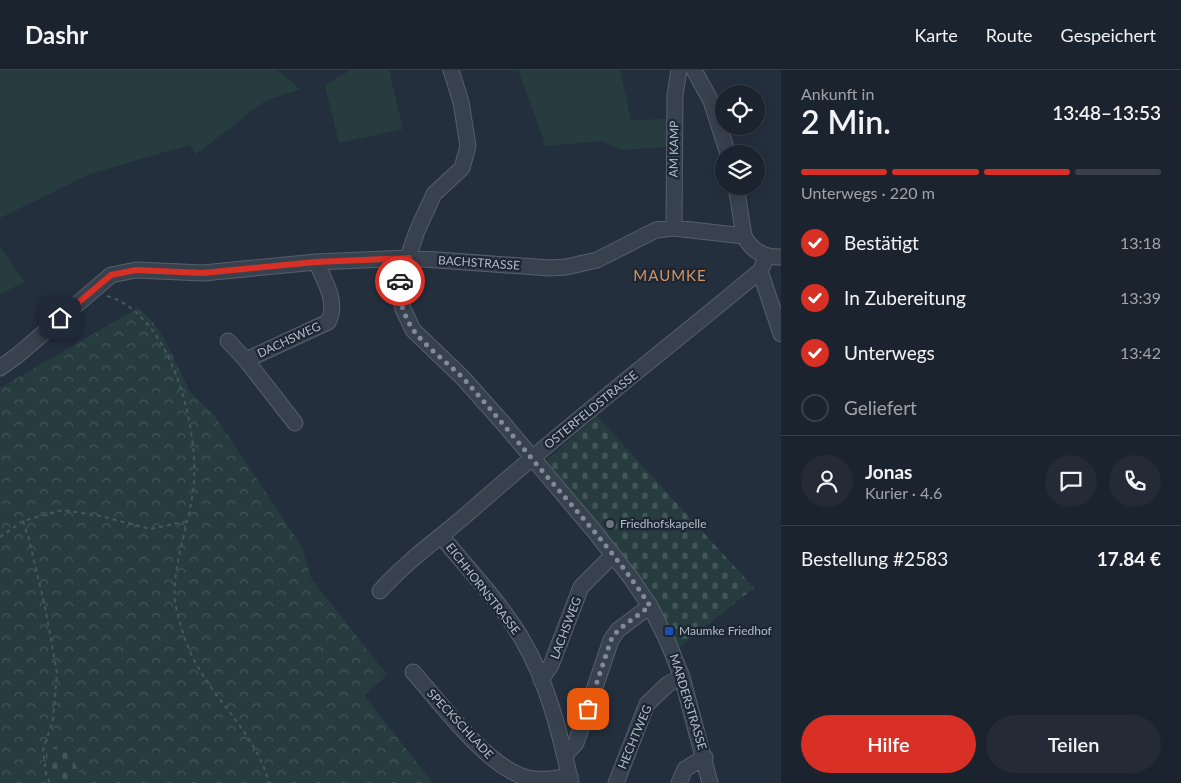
<!DOCTYPE html>
<html lang="de">
<head>
<meta charset="utf-8">
<style>
  :root { --surface:#1b232e; --page:#242b36; --text:#f1f3f6; --muted:#a0a4aa; --line:#39404a; --accent:#d93025 }
  body { margin:0; font-family:Lato,sans-serif; background:var(--page); color:var(--text); height:100vh; display:flex; flex-direction:column; font-size:19px; white-space:nowrap }
  * { box-sizing:border-box; margin:0 }
  p { font-size:16px; color:var(--muted) }
  .icon { flex:none; width:28px; height:28px; fill:none; stroke:currentColor; stroke-width:2; stroke-linecap:round; stroke-linejoin:round }
  .map { position:relative; flex:1; overflow:hidden }
  .panel { display:flex; flex-direction:column; background:var(--surface); width:400px }
  .panel>* { flex:none }
  .controls { position:absolute; left:715px; top:15px; display:grid; gap:10px }
  .controls a { display:grid; place-items:center; width:50px; height:50px; border-radius:50%; background:var(--surface); box-shadow:0 2px 12px #0003,0 0 0 1px var(--line); font-size:25px }
  .pin { position:absolute; display:grid; place-items:center; width:42px; height:42px; color:#fff; margin:-21px; border-radius:10px; box-shadow:0 2px 8px #0006 }
  .courier { position:absolute; display:grid; place-items:center; width:50px; height:50px; margin:-25px; border:4px solid #d93025; border-radius:50%; background:#fff; color:#222; box-shadow:0 1px 6px #0007 }
  .head em { font-style:normal; font-weight:600 }
  .head div { display:flex; flex-direction:column-reverse }
  .head { display:flex; align-items:center; justify-content:space-between; height:85px; padding:0 20px }
  h1 { font-size:32px; font-weight:600; line-height:38px }
  .bar { display:grid; grid-template-columns:repeat(4,1fr); gap:8px 5px; align-content:center; height:60px; padding:0 20px }
  .bar i { height:6px; border-radius:4px; background:var(--line) }
  .bar .selected { background:var(--accent) }
  .bar p { grid-column:span 4 }
  .line { display:flex; align-items:center; gap:12px; padding:0 20px; border-top:1px solid var(--line) }
  .line div { flex:1 }
  .round { display:grid; place-items:center; flex:none; width:52px; height:52px; border-radius:26px; background:var(--page) }
  ol { padding:0 20px; list-style:none }
  li { display:flex; align-items:center; gap:15px; height:55px }
  li p { margin-inline-start:auto }
  li .icon { padding:5px; border-radius:50%; background:var(--accent); color:#fff; stroke-width:4 }
  li:last-child { color:var(--muted) }
  li i { width:28px; height:28px; border:2px solid var(--line); border-radius:50% }
  .cta { display:flex; gap:10px; margin-top:auto; padding:10px 20px }
  .cta a { flex:1; height:58px; border-radius:30px; background:var(--accent); color:#fff; font-size:20px; font-weight:600; line-height:58px; text-align:center }
  .cta a+a { background:var(--page); color:var(--text) }
  header { display:flex; align-items:center; gap:30px; box-sizing:border-box; height:70px; padding:0 25px; background:var(--surface); border-bottom:1px solid var(--line) }
  header strong { font-size:24px }
  nav { display:flex; gap:28px; margin-inline-start:auto; font-size:18px }
  main { display:flex; flex:1; min-height:0 }
  .map>svg:first-child { display:block }
</style>
</head>
<body>
<header>
<strong>Dashr</strong>
<nav><a>Karte</a><a>Route</a><a>Gespeichert</a></nav>
</header>
<main>
<div class="map">
<svg width="781" height="713" viewBox="0 0 781 713">
  <defs>
    <pattern id="forest-crowns" width="20" height="18" patternUnits="userSpaceOnUse" patternTransform="scale(1.25)"><rect width="20" height="18" fill="#263c3f"/><path d="M2 6a3 3 0 1 1 6 0M12 15a3 3 0 1 1 6 0" fill="none" stroke="#435659"/></pattern>
    <pattern id="cemetery-stones" width="16" height="16" patternUnits="userSpaceOnUse" patternTransform="scale(1.25)"><rect width="16" height="16" fill="#263c3f"/><path d="M2 7V4a2 2 0 0 1 4 0v3zM10 15v-3a2 2 0 0 1 4 0v3z" fill="#435659"/></pattern>
  </defs>
  <rect width="100%" height="100%" fill="#242f3e"/>
  <path fill="#263c3f" d="M 0,0 L 277,0 L 300,19 L 265,31 L 196,84 L 189,75 L 90,104 L 0,148 Z
    M 351,0 L 389,0 L 403,59 L 339,73 L 325,15 Z
    M 518,0 L 620,0 L 631,50 L 668,49 L 668,77 L 622,80 L 601,71 L 546,76 Z
    M 0,177 L 25,212 L 0,224 Z"/>
  <path fill="url(#forest-crowns)" d="M 138,238 L 153,252 L 165,270 L 190,322 L 215,346 L 302,477 L 311,508 L 387,605 L 364,625 L 433,713 L 0,713 L 0,318 Z"/>
  <path fill="url(#cemetery-stones)" d="M 597,346 L 754,518 L 678,578 L 544,392 Z
    M 66,674 L 84,713 L 53,713 L 46,692 L 46,679 Z"/>
  <g fill="none" stroke-linecap="round" stroke-linejoin="round">
    <defs>
      <path id="minor" d="M 451,0 L 461,32 L 468,76 L 462,98 L 434,124 L 417,161 L 398,217 L 403,239 L 413,260 L 463,308 L 503,353 L 595,462 L 631,508 L 650,536 L 667,570 L 682,607 L 710,713
        M 694,0 L 711,31 L 728,84
        M 736,116 L 744,166 C 752,181 764,188 781,187
        M 674,158 L 675,25 L 679,0
        M 764,193 L 760,201 L 781,264
        M 228,271 L 246,290 L 295,353
        M 246,290 L 328,252 C 339,234 324,209 316,192
        M 0,298 L 18,285 L 111,205 L 136,200 L 203,203 L 316,192 L 409,188 L 550,198 L 566,197 L 597,190 L 656,160 L 674,158 L 744,166
        M 442,467 C 469,500 500,532 522,569 C 548,613 560,664 571,713
        M 380,521 C 407,490 443,466 474,438 C 567,356 665,280 760,201
        M 413,602 C 441,633 487,698 528,708 C 542,711 555,709 570,706
        M 541,610 L 551,595 L 581,517 L 613,485
        M 566,684 L 576,673 L 611,570 L 618,560 L 650,536
        M 616,713 L 647,634 L 668,614 L 682,607
        M 679,713 L 685,699 L 705,687"/>
    </defs>
    <use href="#minor" stroke="#565f6c" stroke-width="17"/>
    <path stroke="#44595c" stroke-width="2" stroke-dasharray="4 4" stroke-linecap="butt" d="M 107,226 C 172,244 201,363 193,421 C 189,454 169,507 176,537 C 181,558 187,579 198,597 C 221,637 257,667 269,713
      M 23,451 L 29,469 L 45,537 L 57,603 L 53,650 L 43,680 L 46,704 L 50,713
      M 0,467 L 23,451 L 63,440 L 100,446 L 150,459 L 188,451"/>
    <use href="#minor" stroke="#38414e" stroke-width="15"/>
  </g>
  <g fill="none" stroke-linecap="round" stroke-linejoin="round">
    <path stroke="#828b98" stroke-width="5" stroke-dasharray="0 9" d="M 400,211 C 395,224 406,250 414,261 C 427,278 447,292 463,308 C 491,339 517,371 544,403 C 581,446 619,488 650,536 L 618,560 L 611,570 L 588,639"/>
    <path stroke="#d93025" stroke-width="6" d="M 60,248 L 111,205 L 136,200 L 203,203 L 316,192 L 409,188 L 400,211"/>
  </g>
  <circle fill="#6b7280" stroke="#1d2633" stroke-width="2" cx="610" cy="454" r="5"/>
  <rect fill="#1a4fb4" stroke="#1d2633" stroke-width="2" x="664" y="556" width="10" height="10" rx="2.5"/>
  <g text-anchor="middle" stroke-width="4.5" stroke-linejoin="round" paint-order="stroke">
    <g font-size="12" fill="#b4bcc9" stroke="#1d2633">
      <text transform="translate(674 79) rotate(-89)" y="4">AM KAMP</text>
      <text transform="translate(479 193) rotate(4)" y="4">BACHSTRASSE</text>
      <text transform="translate(289 270) rotate(-25)" y="4">DACHSWEG</text>
      <text transform="translate(591 340) rotate(-39)" y="4">OSTERFELDSTRASSE</text>
      <text transform="translate(483 519) rotate(52)" y="4">EICHHORNSTRASSE</text>
      <text transform="translate(566 558) rotate(-69)" y="4">LACHSWEG</text>
      <text transform="translate(688 632) rotate(73)" y="4">MARDERSTRASSE</text>
      <text transform="translate(460 654) rotate(47)" y="4">SPECKSCHLADE</text>
      <text transform="translate(635 667) rotate(-67)" y="4">HECHTWEG</text>
    </g>
    <g font-size="12" fill="#b4bcc9" stroke="#1d2633" text-anchor="start">
      <text x="620" y="458">Friedhofskapelle</text>
      <text x="679" y="565">Maumke Friedhof</text>
    </g>
    <g font-size="15" letter-spacing="1" fill="#d59563" stroke="#1d2633">
      <text x="670" y="211">MAUMKE</text>
    </g>
  </g>
</svg>
<div class="controls">
<a><svg class="icon" aria-label="locate" viewBox="0 0 24 24"><circle cx="12" cy="12" r="6"/><path d="M12 2v4M12 18v4M2 12h4M18 12h4"/></svg></a>
<a><svg class="icon" aria-label="layers" viewBox="0 0 24 24"><path d="M12 4l9 5-9 5-9-5zM3 14l9 5 9-5"/></svg></a>
</div>
<div class="pin" style="left:588px;top:639px;background:#ea580c"><svg class="icon" aria-label="bag" viewBox="0 0 24 24"><path d="M5 8h14l-1 12H6zM9 8a3 3 0 0 1 6 0"/></svg></div>
<div class="pin" style="left:60px;top:248px;background:#1f2937"><svg class="icon" aria-label="home" viewBox="0 0 24 24"><path d="M3 11l9-7 9 7M6 9v11h12V9"/></svg></div>
<div class="courier" style="left:400px;top:211px"><svg class="icon" aria-label="car" viewBox="0 0 24 24"><path d="M5 17H2v-5l4-1 3-4h7l3 4 3 1v5h-3M9 17h6M6 11h13"/><circle cx="7" cy="17" r="2"/><circle cx="17" cy="17" r="2"/></svg></div>
</div>
<section class="panel">
<div class="head"><div><h1>2 Min.</h1><p>Ankunft in</p></div><em>13:48–13:53</em></div>
<div class="bar"><i class="selected"></i><i class="selected"></i><i class="selected"></i><i></i><p>Unterwegs · 220 m</p></div>
<ol>
<li><svg class="icon" aria-label="check" viewBox="0 0 24 24"><path d="M5 12l5 5 9-10"/></svg>Bestätigt<p>13:18</p></li>
<li><svg class="icon" aria-label="check" viewBox="0 0 24 24"><path d="M5 12l5 5 9-10"/></svg>In Zubereitung<p>13:39</p></li>
<li><svg class="icon" aria-label="check" viewBox="0 0 24 24"><path d="M5 12l5 5 9-10"/></svg>Unterwegs<p>13:42</p></li>
<li><i></i>Geliefert</li>
</ol>
<div class="line" style="height:90px"><a class="round"><svg class="icon" aria-label="person" viewBox="0 0 24 24"><circle cx="12" cy="8" r="4"/><path d="M4 21q1-7 8-7t8 7"/></svg></a><div><b>Jonas</b><p>Kurier · 4.6</p></div><a class="round"><svg class="icon" aria-label="chat" viewBox="0 0 24 24"><path d="M4 5h16v11H9l-5 4z"/></svg></a><a class="round"><svg class="icon" aria-label="phone" viewBox="0 0 24 24"><path d="M5 4h4l2 5-3 2q2 4 5 5l2-3 5 2v4C11 20 4 13 5 4z"/></svg></a></div>
<div class="line" style="height:65px"><div>Bestellung #2583</div><b>17.84 €</b></div>
<div class="cta"><a>Hilfe</a><a>Teilen</a></div>
</section>
</main>
</body>
</html>
